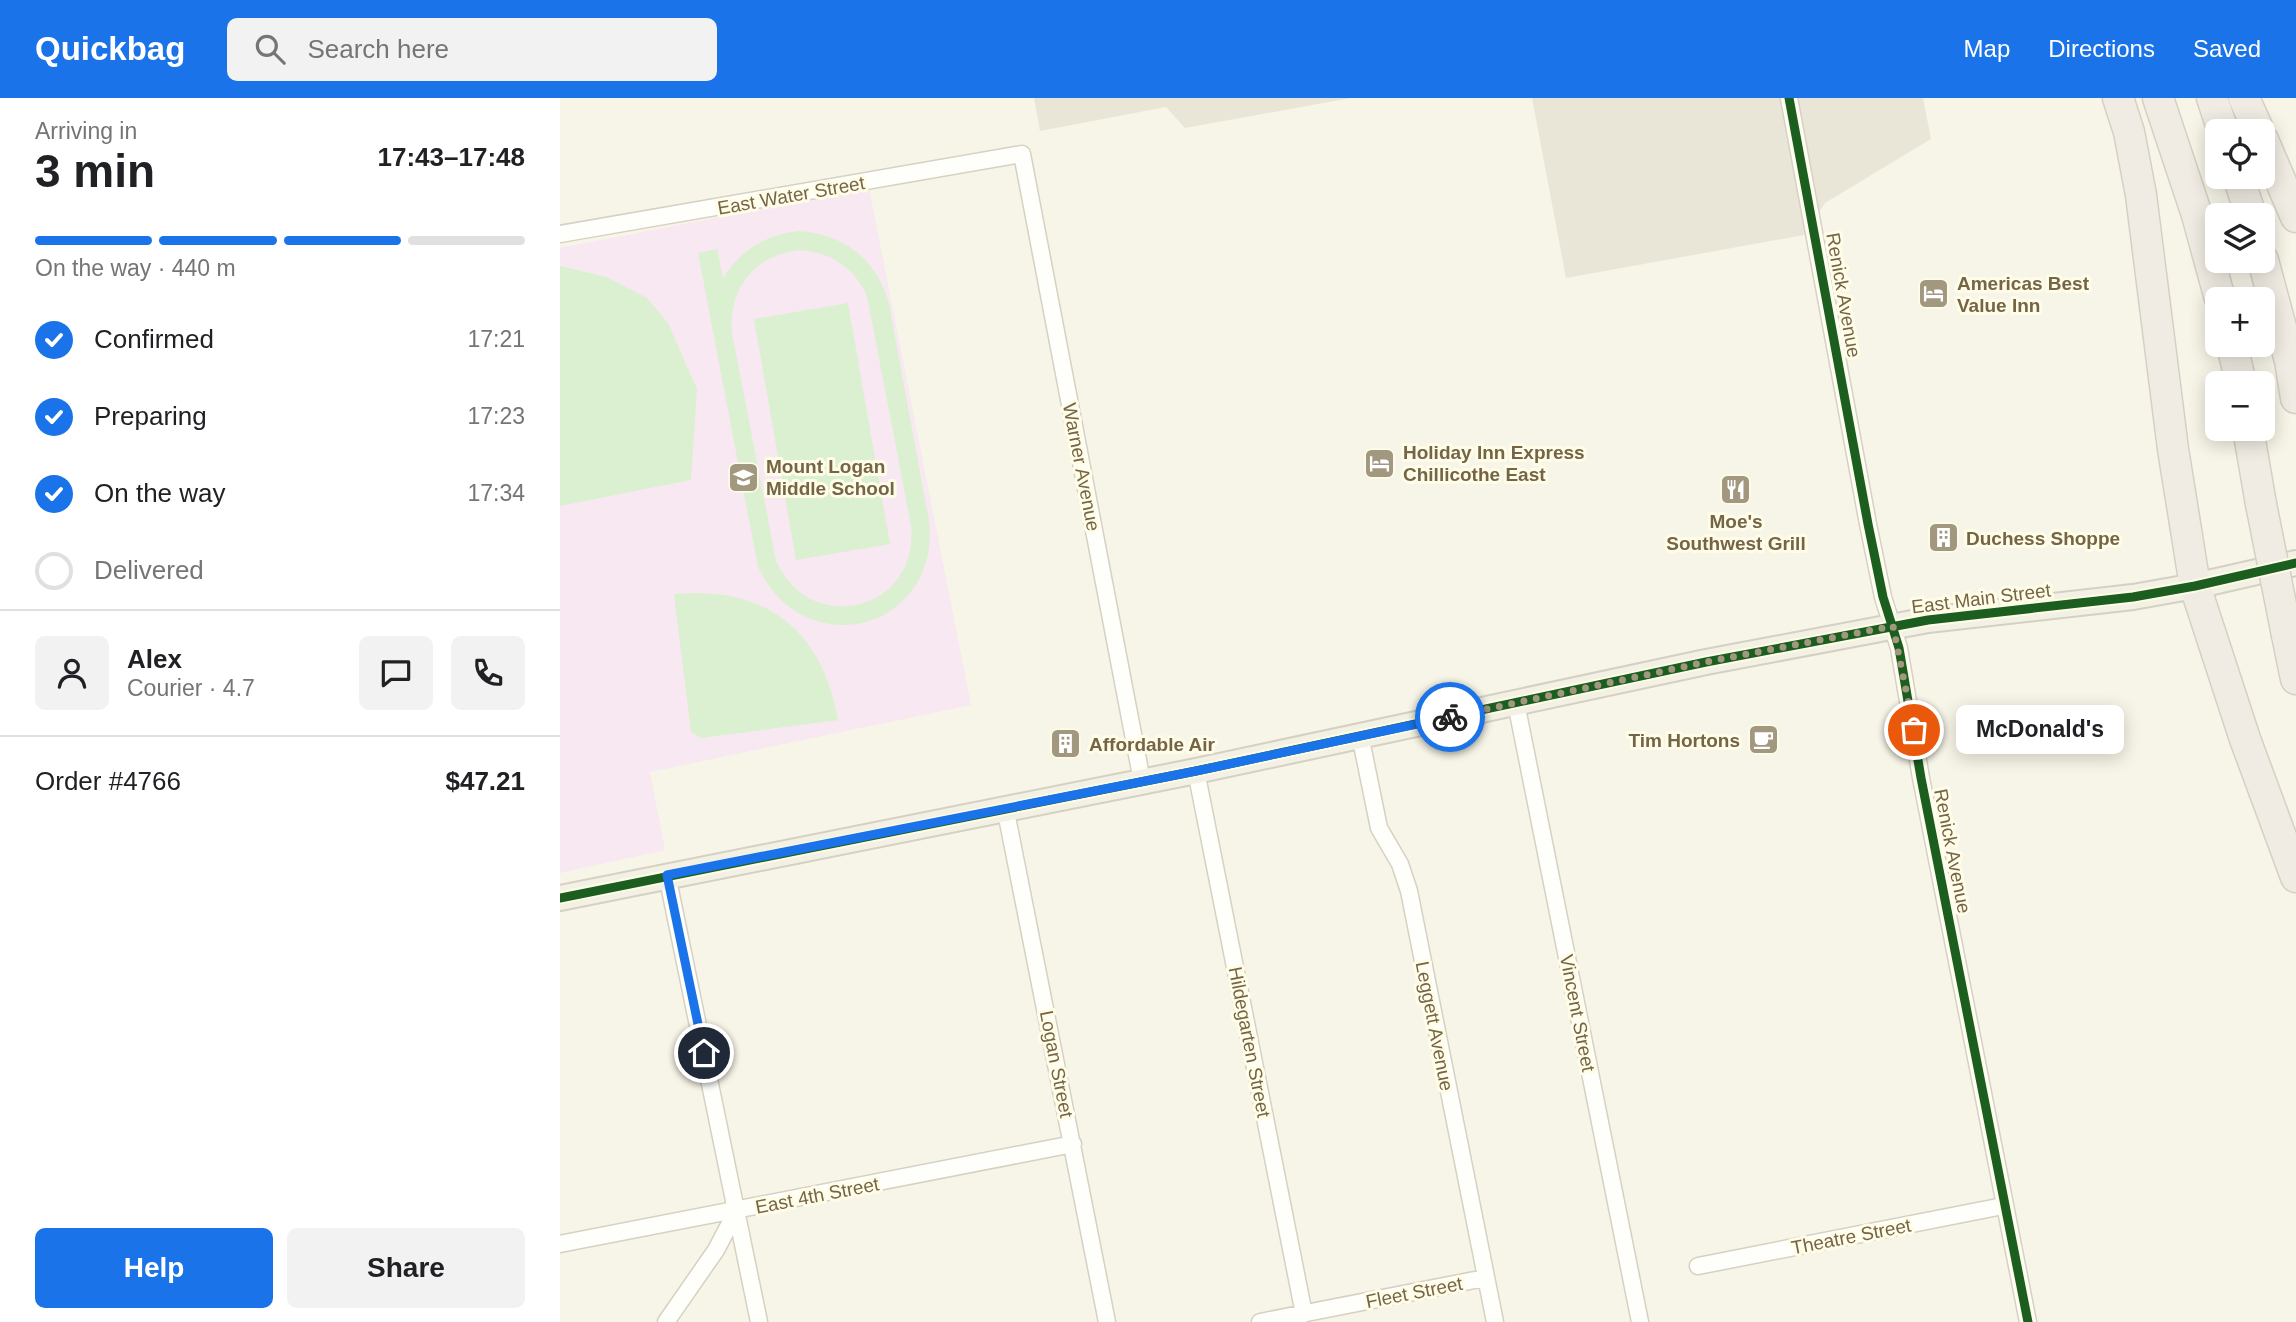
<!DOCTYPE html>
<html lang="en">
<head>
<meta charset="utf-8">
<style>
  :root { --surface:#fff; --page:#f2f2f2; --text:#202124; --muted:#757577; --line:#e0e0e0; --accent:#1a73e8 }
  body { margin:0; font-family:Arial,sans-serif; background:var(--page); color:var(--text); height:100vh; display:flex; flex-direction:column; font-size:26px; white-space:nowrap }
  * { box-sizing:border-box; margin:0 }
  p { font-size:23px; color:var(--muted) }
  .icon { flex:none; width:38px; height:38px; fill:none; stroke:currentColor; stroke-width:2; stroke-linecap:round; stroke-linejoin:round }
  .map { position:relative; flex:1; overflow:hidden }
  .sheet { display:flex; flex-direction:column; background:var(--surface); width:560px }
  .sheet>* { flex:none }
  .tools { position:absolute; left:1645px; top:21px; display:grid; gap:14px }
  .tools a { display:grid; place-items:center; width:70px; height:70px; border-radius:10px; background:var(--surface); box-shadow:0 4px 18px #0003; font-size:35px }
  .pin { position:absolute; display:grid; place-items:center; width:60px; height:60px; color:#fff; margin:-30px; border:4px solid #fff; border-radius:50%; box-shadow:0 2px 7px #0007 }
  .courier { position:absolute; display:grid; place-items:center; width:70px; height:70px; margin:-35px; border:5px solid #1a73e8; border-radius:50%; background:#fff; color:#222; box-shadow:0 2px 9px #0007 }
  .bubble { position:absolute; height:49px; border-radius:10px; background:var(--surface); box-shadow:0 4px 18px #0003; font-size:23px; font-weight:700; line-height:49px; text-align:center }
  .headline em { font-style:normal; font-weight:700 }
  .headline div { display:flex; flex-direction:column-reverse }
  .headline { display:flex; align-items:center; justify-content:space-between; height:119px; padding:0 35px }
  h1 { font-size:46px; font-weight:700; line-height:52px }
  .bar { display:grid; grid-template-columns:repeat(4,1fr); gap:10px 7px; align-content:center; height:84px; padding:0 35px }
  .bar i { height:9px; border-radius:5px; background:var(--line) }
  .bar .active { background:var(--accent) }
  .bar p { grid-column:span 4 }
  .line { display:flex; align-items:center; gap:18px; padding:0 35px; border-top:2px solid var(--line) }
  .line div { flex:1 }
  .round { display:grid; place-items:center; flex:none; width:74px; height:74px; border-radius:10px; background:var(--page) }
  ol { padding:0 35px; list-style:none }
  li { display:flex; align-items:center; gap:21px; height:77px }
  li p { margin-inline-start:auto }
  li .icon { padding:7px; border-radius:50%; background:var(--accent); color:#fff; stroke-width:4 }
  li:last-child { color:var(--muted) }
  li i { width:38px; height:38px; border:4px solid var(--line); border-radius:50% }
  .button { display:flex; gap:14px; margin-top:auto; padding:14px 35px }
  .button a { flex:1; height:80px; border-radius:10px; background:var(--accent); color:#fff; font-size:28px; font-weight:700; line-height:80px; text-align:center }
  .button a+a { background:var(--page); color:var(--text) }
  header { display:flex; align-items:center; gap:42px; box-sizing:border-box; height:98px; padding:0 35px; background:var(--accent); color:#fff }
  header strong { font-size:33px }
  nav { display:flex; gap:38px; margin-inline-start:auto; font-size:24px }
  .search { width:490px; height:63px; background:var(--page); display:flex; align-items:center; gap:18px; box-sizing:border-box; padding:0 24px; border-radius:10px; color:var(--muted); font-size:26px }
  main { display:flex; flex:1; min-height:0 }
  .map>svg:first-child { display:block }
</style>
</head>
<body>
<header>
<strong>Quickbag</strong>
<div class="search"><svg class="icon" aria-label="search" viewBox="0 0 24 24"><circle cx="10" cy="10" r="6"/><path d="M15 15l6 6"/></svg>Search here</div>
<nav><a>Map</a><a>Directions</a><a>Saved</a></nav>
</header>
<main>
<section class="sheet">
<div class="headline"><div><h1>3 min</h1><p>Arriving in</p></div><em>17:43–17:48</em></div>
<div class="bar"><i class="active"></i><i class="active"></i><i class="active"></i><i></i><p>On the way · 440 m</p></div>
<ol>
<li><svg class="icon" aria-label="check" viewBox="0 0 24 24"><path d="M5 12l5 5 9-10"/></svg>Confirmed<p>17:21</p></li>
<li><svg class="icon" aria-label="check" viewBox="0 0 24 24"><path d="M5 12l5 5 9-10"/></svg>Preparing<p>17:23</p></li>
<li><svg class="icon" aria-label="check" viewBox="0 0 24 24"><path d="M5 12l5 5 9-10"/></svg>On the way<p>17:34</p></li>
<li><i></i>Delivered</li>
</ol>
<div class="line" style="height:126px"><a class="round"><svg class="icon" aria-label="person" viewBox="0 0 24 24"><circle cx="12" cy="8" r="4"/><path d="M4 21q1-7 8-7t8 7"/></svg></a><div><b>Alex</b><p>Courier · 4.7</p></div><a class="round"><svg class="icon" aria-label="chat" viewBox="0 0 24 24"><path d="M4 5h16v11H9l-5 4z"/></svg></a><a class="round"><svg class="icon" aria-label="phone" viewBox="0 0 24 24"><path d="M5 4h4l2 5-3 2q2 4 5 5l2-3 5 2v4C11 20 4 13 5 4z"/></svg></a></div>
<div class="line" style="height:91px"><div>Order #4766</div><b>$47.21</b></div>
<div class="button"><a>Help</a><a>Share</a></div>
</section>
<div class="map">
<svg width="1736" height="1224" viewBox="0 0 1736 1224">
  <rect width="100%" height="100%" fill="#f7f5e7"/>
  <path fill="#e9e6d8" d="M 474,0 L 791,0 L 625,30 L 606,9 L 480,33 Z
    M 972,0 L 1363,0 L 1371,41 L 1265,105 L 1244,137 L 1006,180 Z"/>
  <path fill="#f7e8f1" d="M 309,90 L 411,607 L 90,674 L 105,752 L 0,775 L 0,150 Z"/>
  <path fill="#dbf0d1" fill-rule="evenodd" d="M 239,133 C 284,136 317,161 329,206 L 369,423 C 381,532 244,568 198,469 L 138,155 L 157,151 L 163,180 C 181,152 205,137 239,133 ZM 239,152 C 271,154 294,169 307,198 L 351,427 C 360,512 252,541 216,463 L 172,235 C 168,191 195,157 239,152 Z
    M 0,168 L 46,179 L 87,200 L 108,225 L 137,291 L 131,382 L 0,408 Z
    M 288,205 L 330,446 L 236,462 L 194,221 Z
    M 135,495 C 218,495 264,542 278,622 L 141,640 L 131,634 L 114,496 Z"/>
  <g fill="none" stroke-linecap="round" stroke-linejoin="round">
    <defs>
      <path id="street" d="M 1229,0 L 1308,426 L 1323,499 L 1339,550 L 1361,680 L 1468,1224
        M 0,136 L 462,56 L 582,683
        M 956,605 L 1080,1224
        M 800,637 L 819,730 L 840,766 L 849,793 L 935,1224
        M 636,673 L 744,1216
        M 445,709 L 547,1224
        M 107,777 L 199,1224
        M 0,1146 L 513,1046
        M 1138,1168 L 1443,1108
        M 106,1224 L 156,1152 L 177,1112
        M 700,1224 L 925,1180"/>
      <path id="primary" d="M 0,800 L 636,673 L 1146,564 L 1368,522 L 1573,499 L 1635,488 L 1736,465"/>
      <path id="highway" d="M 1558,0 L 1569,34 L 1581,97 L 1613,351 L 1635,488 L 1685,641 L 1736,779
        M 1598,0 L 1637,117 L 1660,201
        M 1652,0 L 1663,33
        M 1684,0 L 1699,33
        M 1703,42 L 1736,119
        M 1678,79 L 1691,117
        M 1703,162 L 1730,263 L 1736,300
        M 1672,247 L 1681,285
        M 1688,331 L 1701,406
        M 1727,537 L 1736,581"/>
    </defs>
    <use href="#street" stroke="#d6d1c2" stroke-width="19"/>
    <use href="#primary" stroke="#d5d0c4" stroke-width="28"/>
    <use href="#highway" stroke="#d5d0c4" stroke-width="33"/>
    <use href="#street" stroke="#fefefb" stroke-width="16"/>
    <use href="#primary" stroke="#f2f1e4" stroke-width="24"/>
    <use href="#highway" stroke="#f1ece3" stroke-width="30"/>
    <defs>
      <path id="highway-bridge" d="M 1701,406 L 1727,537"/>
    </defs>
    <use href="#highway-bridge" stroke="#d5d0c4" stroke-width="33" stroke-linecap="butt"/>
    <use href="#highway-bridge" stroke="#f1ece3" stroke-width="30"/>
    <defs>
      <path id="cycleway" d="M 1229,0 L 1308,426 L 1323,499 L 1339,550 L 1361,680 L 1468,1224
        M 0,800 L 636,673 L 1146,564 L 1368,522 L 1573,499 L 1635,488 L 1736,465"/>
    </defs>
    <use href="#cycleway" stroke="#fffde8" stroke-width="13"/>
    <use href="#cycleway" stroke="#1b5e20" stroke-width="9"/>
  </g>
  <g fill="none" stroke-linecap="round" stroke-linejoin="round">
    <path stroke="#a2977f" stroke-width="7" stroke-dasharray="0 12.6" d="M 890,619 L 1146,564 L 1333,528 L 1354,632"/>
    <path stroke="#1a73e8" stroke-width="9" d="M 144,955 L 107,777 L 636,673 L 890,619"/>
  </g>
  <defs>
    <symbol id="hotel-square" viewBox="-11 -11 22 22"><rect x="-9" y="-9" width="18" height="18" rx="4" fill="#a2977f" stroke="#fffde8"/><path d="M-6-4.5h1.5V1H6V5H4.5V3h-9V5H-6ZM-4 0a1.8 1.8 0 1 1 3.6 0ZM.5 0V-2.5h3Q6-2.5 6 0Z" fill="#fff"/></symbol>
    <symbol id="school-square" viewBox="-11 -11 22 22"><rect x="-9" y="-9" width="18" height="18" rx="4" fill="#a2977f" stroke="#fffde8"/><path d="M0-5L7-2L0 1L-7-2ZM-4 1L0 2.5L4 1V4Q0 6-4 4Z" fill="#fff"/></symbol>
    <symbol id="restaurant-square" viewBox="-11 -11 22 22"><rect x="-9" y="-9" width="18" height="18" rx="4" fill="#a2977f" stroke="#fffde8"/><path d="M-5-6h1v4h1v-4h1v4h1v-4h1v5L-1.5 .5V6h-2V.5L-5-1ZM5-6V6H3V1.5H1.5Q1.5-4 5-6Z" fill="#fff"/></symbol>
    <symbol id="building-square" viewBox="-11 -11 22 22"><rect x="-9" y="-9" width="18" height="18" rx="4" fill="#a2977f" stroke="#fffde8"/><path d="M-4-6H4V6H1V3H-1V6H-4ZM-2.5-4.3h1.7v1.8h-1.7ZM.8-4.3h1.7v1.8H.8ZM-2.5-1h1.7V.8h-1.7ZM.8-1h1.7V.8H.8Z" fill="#fff"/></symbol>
    <symbol id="cafe-square" viewBox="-11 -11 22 22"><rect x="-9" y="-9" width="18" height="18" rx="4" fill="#a2977f" stroke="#fffde8"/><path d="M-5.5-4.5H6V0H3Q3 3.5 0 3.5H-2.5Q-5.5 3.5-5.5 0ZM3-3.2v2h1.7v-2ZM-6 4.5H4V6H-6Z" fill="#fff"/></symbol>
  </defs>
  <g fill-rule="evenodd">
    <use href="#hotel-square" x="1356" y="178" width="35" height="35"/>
    <use href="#hotel-square" x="802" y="348" width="35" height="35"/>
    <use href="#school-square" x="166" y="362" width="35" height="35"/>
    <use href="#restaurant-square" x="1158" y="374" width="35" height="35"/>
    <use href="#building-square" x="1366" y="422" width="35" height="35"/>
    <use href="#cafe-square" x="1186" y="624" width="35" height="35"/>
    <use href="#building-square" x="488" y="628" width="35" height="35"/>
  </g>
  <g text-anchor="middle" stroke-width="6" stroke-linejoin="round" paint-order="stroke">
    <g font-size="19" fill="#756547" stroke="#fffde8">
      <text transform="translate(231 97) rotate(-10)" y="7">East Water Street</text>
      <text transform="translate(1284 197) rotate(80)" y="7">Renick Avenue</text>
      <text transform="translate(522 369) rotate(79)" y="7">Warner Avenue</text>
      <text transform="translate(1421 500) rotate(-7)" y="7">East Main Street</text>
      <text transform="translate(1393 753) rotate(79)" y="7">Renick Avenue</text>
      <text transform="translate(1018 915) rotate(79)" y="7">Vincent Street</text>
      <text transform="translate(875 928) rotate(79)" y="7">Leggett Avenue</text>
      <text transform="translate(690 944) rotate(79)" y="7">Hildegarten Street</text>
      <text transform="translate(497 966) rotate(79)" y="7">Logan Street</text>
      <text transform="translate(257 1097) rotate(-11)" y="7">East 4th Street</text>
      <text transform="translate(1291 1138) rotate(-11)" y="7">Theatre Street</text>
      <text transform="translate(854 1194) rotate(-11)" y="7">Fleet Street</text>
    </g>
    <g font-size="19" font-weight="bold" fill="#756547" stroke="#fffde8" text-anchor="start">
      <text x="1397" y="192">Americas Best<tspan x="1397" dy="22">Value Inn</tspan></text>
      <text x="843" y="361">Holiday Inn Express<tspan x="843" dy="22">Chillicothe East</tspan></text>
      <text x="206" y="375">Mount Logan<tspan x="206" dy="22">Middle School</tspan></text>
      <text x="1176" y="430" text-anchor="middle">Moe's<tspan x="1176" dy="22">Southwest Grill</tspan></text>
      <text x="1406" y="447">Duchess Shoppe</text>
      <text x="1180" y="649" text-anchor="end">Tim Hortons</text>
      <text x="529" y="653">Affordable Air</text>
    </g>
  </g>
</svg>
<div class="tools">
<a><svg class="icon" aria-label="locate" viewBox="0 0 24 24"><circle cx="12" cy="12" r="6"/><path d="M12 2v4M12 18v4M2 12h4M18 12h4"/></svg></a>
<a><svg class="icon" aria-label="layers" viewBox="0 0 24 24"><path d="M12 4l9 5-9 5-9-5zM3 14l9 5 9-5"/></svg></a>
<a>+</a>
<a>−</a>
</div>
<div class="pin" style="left:1354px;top:632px;background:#ea580c"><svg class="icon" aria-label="bag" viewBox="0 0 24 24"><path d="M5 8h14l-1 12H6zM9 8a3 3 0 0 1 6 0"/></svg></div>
<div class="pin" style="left:144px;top:955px;background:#1f2937"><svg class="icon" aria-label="home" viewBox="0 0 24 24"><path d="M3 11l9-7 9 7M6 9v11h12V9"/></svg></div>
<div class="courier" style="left:890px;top:619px"><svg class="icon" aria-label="bike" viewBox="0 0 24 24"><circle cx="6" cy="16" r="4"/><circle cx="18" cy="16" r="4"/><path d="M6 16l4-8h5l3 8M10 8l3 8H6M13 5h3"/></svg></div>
<div class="bubble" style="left:1396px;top:607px;width:168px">McDonald's</div>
</div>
</main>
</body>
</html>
